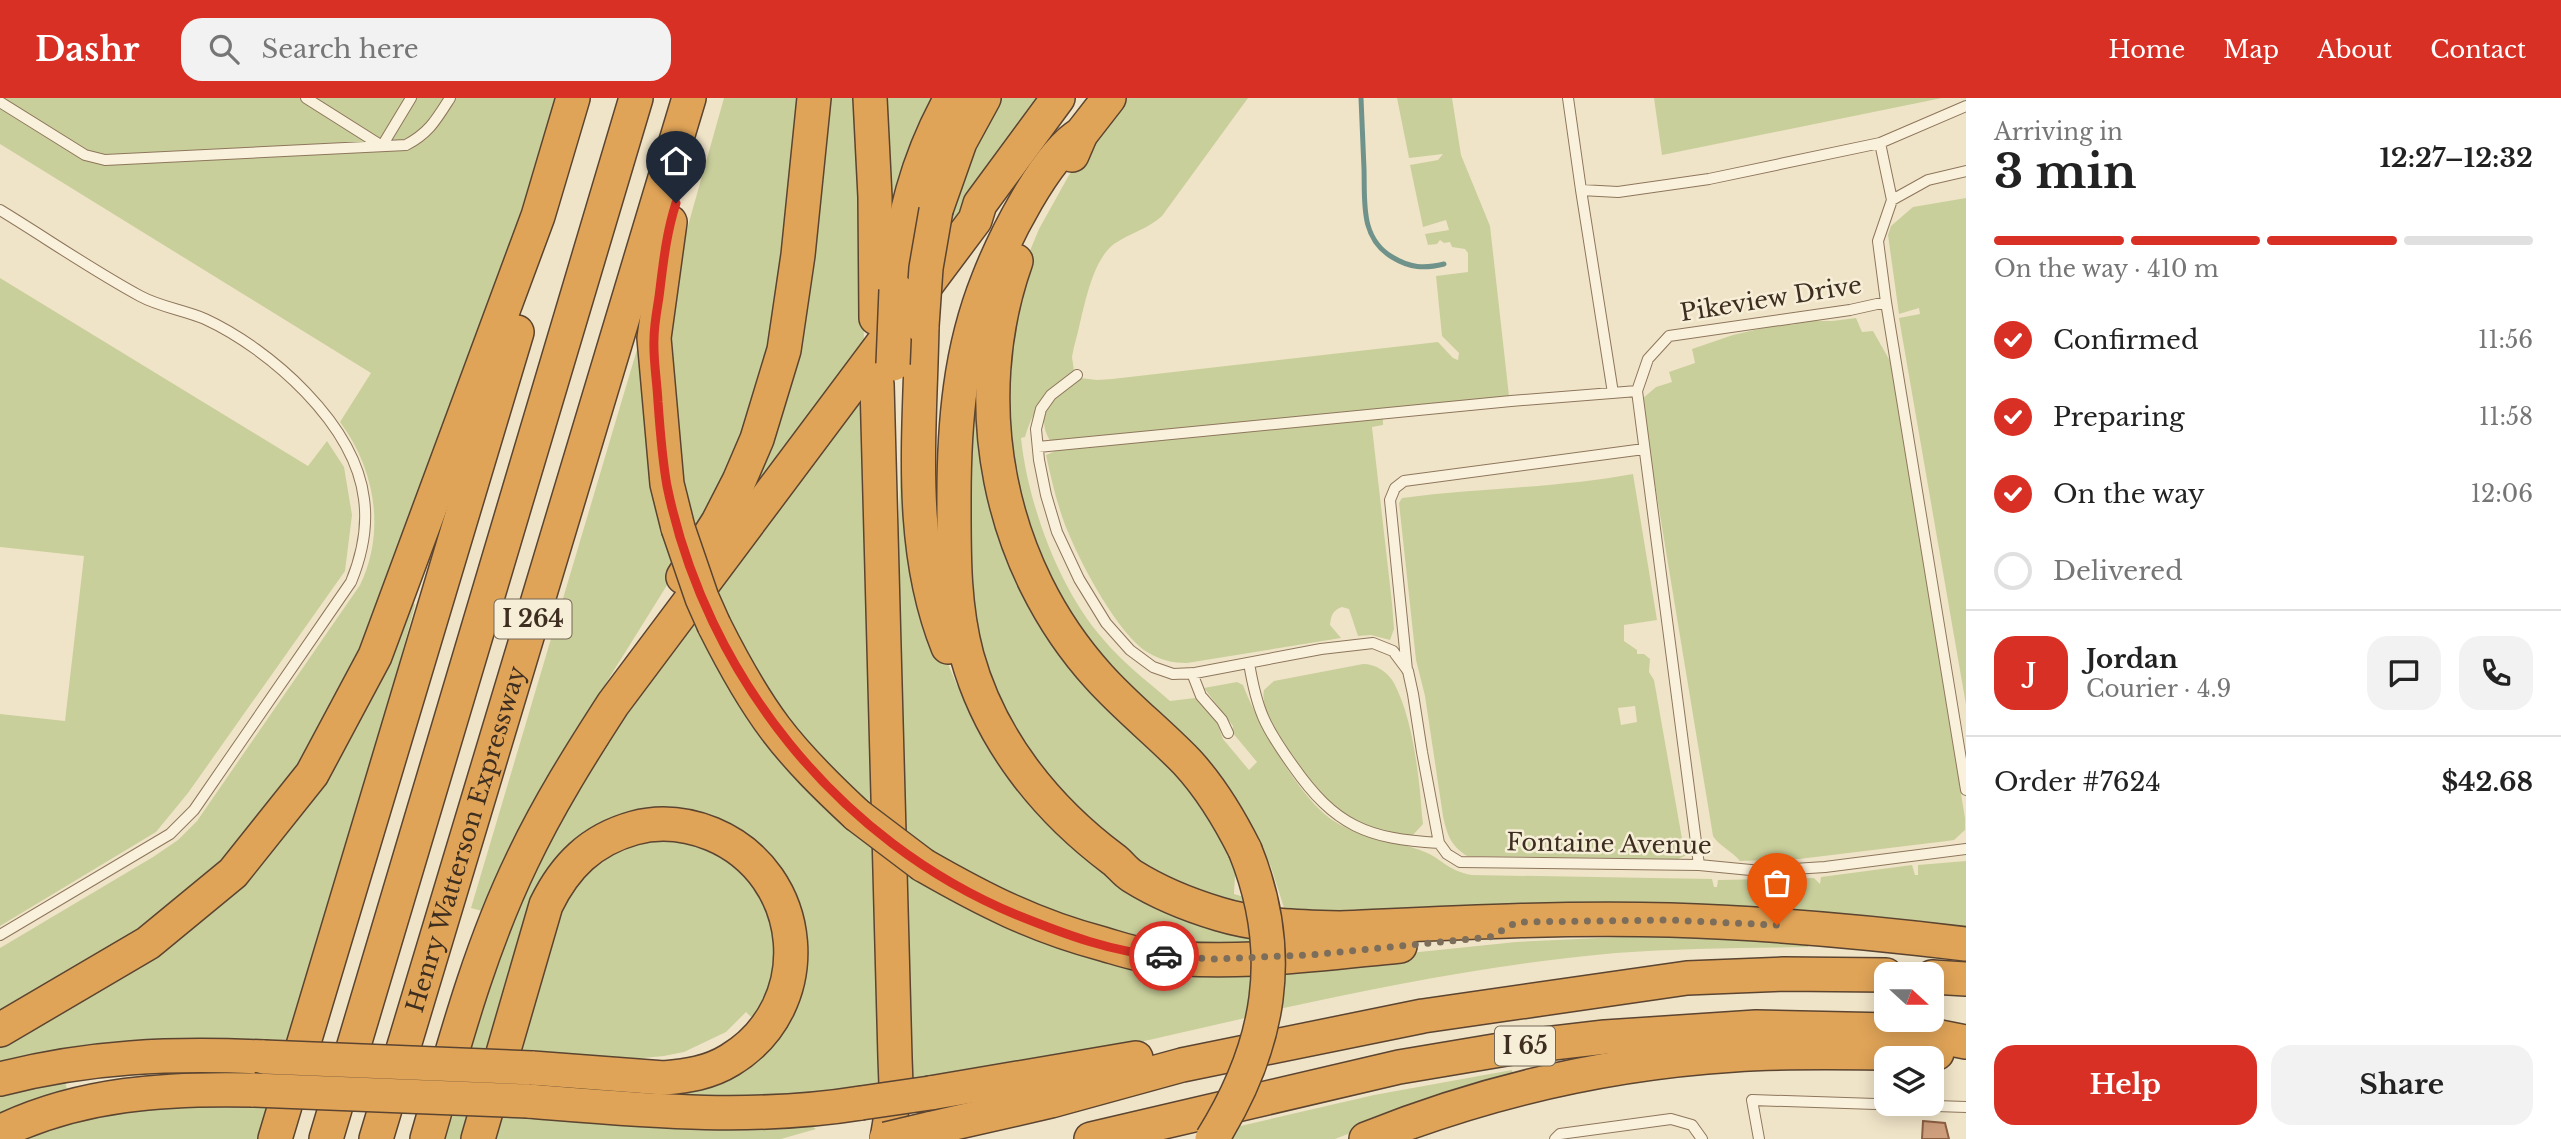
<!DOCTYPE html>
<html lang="en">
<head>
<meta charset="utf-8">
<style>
  :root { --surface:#fff; --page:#f2f2f2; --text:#222; --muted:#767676; --line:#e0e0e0; --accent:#d93025 }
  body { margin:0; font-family:"Libre Baskerville",serif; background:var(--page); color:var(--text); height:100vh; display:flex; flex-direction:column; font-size:26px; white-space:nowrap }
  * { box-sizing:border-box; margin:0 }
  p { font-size:23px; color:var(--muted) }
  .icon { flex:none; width:38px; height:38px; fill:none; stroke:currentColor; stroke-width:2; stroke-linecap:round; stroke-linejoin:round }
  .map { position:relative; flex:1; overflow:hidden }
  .drawer { display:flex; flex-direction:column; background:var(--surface); width:595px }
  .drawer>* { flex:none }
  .needle { width:46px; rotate:111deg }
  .controls { position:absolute; left:1874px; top:864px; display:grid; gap:14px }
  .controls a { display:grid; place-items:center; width:70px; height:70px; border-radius:14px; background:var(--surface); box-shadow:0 4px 18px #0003; font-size:35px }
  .pin { position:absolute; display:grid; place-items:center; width:60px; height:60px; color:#fff; margin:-72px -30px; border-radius:50% 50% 50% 0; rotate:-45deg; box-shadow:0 0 7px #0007 }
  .pin .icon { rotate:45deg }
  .courier { position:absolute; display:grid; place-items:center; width:70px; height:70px; margin:-35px; border:5px solid #d93025; border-radius:50%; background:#fff; color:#222; box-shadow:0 2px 9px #0007 }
  .head em { font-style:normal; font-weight:700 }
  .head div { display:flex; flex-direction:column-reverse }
  .head { display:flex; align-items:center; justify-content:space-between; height:119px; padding:0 28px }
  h1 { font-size:46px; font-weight:700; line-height:52px }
  .bar { display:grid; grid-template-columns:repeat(4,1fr); gap:10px 7px; align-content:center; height:84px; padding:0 28px }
  .bar i { height:9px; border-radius:5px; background:var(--line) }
  .bar .current { background:var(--accent) }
  .bar p { grid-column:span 4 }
  .line { display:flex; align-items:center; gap:18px; padding:0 28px; border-top:2px solid var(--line) }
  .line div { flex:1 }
  .round { display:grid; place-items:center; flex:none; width:74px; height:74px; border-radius:21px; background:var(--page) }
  ol { padding:0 28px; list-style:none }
  li { display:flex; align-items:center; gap:21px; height:77px }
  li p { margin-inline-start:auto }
  li .icon { padding:7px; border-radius:50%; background:var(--accent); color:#fff; stroke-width:4 }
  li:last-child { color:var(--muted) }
  li i { width:38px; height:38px; border:4px solid var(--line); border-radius:50% }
  .action { display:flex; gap:14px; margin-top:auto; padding:14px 28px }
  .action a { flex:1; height:80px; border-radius:21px; background:var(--accent); color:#fff; font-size:28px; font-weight:700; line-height:80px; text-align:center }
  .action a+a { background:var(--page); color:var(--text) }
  header { display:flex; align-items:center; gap:42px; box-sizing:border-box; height:98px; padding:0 35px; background:var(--accent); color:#fff }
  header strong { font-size:33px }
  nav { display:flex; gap:38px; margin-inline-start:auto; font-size:24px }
  .search { width:490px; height:63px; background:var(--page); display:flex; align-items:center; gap:18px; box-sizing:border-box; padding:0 24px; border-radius:21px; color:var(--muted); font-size:26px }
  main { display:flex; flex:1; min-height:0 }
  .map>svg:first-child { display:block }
</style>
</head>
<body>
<header>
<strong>Dashr</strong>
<div class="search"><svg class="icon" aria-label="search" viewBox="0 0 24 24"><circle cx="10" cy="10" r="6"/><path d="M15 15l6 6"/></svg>Search here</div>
<nav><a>Home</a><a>Map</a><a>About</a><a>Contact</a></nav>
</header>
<main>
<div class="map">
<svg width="1966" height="1041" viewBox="0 0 1966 1041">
  <rect width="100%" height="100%" fill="#f0e4c8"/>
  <path fill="#c9cf9b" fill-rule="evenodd" d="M 0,0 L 558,0 C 494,203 416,401 341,600 L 324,633 L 234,753 L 145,829 L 0,914 L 0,850 L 153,759 L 178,742 L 197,723 L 360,487 C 386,433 375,371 340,324 L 371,275 L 0,46 Z
    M 724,0 L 807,0 L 773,266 L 695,444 L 685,410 L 669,246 L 677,176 L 684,142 Z
    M 827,0 L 859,0 L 864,243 L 841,281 L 737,411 Z
    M 884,0 L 942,0 L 890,147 Z
    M 995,0 L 1048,0 L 944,137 L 954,93 Z
    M 1127,0 L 1248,0 L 1162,118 C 1148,131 1130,135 1114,146 C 1089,165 1083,219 1074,249 L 1072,259 L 1074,273 C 1048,295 1035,306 1025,339 L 1021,340 C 1028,406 1059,491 1103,541 C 1122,564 1147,583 1170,603 L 1195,600 L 1216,621 L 1223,641 L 1249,672 L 1257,664 L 1232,634 L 1233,628 L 1204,590 L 1237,584 L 1243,587 C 1257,624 1300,702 1334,723 C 1360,740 1391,742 1420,752 C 1441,759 1447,773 1472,777 L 1712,781 L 1714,789 L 1717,789 L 1718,782 L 1814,780 L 1820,786 L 1821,779 L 1912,767 L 1915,777 L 1918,777 L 1918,767 L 1966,763 L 1966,834 L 1894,820 L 1605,805 L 1307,813 L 1284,810 L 1271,769 L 1254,732 L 1131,595 L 1068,518 L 1021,415 L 1003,287 L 1027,160 L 1039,131 L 1069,77 Z
    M 1397,0 L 1452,0 L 1461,57 L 1490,128 L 1509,298 L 1050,343 C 1032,312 1058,297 1080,280 L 1097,282 L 1112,281 L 1438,244 L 1453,260 L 1458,262 L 1459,255 L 1442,238 L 1436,178 L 1468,174 L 1468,155 L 1465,151 L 1452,149 L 1450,144 L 1444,145 L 1440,142 L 1437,146 L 1428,147 L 1425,136 L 1449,132 L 1446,122 L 1423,129 L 1410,67 L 1438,62 L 1443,56 L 1409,60 Z
    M 1654,0 L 1942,0 L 1662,57 Z
    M 1966,100 L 1966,607 L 1899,220 L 1920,216 L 1919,210 L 1899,216 L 1888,137 L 1891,128 L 1913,109 Z
    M 0,180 L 308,368 L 327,343 L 344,369 L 352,417 L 345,473 L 188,695 L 156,734 L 0,828 L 0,616 L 65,623 L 84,458 L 0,449 Z
    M 1000,186 L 1005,433 L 1190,678 L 1236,760 L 1234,796 L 1251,801 L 1253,810 L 1210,799 L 1126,760 L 1020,651 L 971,531 L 966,316 Z
    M 1856,220 L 1862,234 L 1873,233 L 1890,263 L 1965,720 L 1965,732 L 1954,742 L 1947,743 L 1799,761 L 1740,763 C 1733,754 1718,747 1713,738 L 1641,302 L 1656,289 L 1672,284 L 1669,274 L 1695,265 L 1692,251 L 1733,237 L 1789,224 L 1790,227 L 1796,226 L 1796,223 L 1832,223 Z
    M 641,238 L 679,468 L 573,638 L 482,813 L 471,810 Z
    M 906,248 L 939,545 L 957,587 L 1006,676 L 1034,711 L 1065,742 L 1098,770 L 1257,836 L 1258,850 L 1155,844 L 1040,815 L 904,738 L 897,460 Z
    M 864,291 L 874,716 L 780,616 L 714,496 Z
    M 1383,321 L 1383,327 L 1372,329 L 1392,505 L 1394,531 L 1390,542 L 1371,537 L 1358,538 L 1349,511 L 1342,509 C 1333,512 1331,517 1330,527 L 1341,540 L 1187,565 C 1172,565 1160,562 1147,554 C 1116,534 1077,459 1064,424 C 1056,402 1051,380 1046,357 L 1058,352 Z
    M 1633,376 L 1657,522 L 1624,527 L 1624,543 L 1637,552 L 1637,556 L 1644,556 L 1650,561 L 1649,574 L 1654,582 L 1684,752 L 1687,757 L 1678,761 L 1467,758 C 1450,747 1447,736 1443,718 L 1425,598 L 1416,562 L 1399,405 L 1402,400 C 1479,390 1557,390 1633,376 ZM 1635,608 L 1637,624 L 1621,627 L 1618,610 Z
    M 415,495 L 413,504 L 415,507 L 394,585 L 286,947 L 0,971 L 0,945 L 219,802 Z
    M 699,520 L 876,745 L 883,990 L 756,1002 L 507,992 L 510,982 L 679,985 L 789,914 L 762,752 L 597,728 L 492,957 L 466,955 C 496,871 524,787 568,709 C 606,642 653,581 699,520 Z
    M 1363,566 C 1376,566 1388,574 1394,585 C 1413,621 1419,677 1422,717 L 1423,726 L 1412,738 C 1386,735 1356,727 1335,711 C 1313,694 1257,619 1264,592 L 1274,583 Z
    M 683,740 L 728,758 L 766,799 L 779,869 L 754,922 L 746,914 L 726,934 L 684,954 L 664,958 L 623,962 L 517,957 L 563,802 L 591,765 L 633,743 Z
    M 907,769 L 929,784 L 1259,871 L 1254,918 L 1092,955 L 913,985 Z
    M 1664,837 L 1808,845 L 1808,849 C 1744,850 1680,850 1616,855 C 1503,865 1390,887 1279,911 L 1283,868 L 1516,844 Z
    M 1512,972 L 1514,980 L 1428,1005 L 1335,1041 L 1227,1041 L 1236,1029 L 1374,997 Z
    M 63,976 L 69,999 L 0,1023 L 0,990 Z
    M 269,1004 L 258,1041 L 7,1041 L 77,1016 Z
    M 449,1012 L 477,1013 L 469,1041 L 441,1041 Z
    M 500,1015 L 810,1027 L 816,1031 L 781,1041 L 492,1041 Z"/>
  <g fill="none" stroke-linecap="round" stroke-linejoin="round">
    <path stroke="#6f938a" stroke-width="5" d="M 1361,0 C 1362,24 1363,47 1364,71 C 1365,104 1360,140 1392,159 C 1410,170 1424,171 1444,166"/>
  </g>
  <path fill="#cf9f7d" stroke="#8d5f41" stroke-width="2" d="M 1923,1023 L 1945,1025 L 1949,1041 L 1922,1041 Z"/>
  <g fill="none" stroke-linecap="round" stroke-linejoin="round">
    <defs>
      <path id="lane" d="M 306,0 L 382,48 L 411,0
        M 1568,0 L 1581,92 L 1618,94 L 1709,81 L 1880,45 L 1966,8
        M 0,4 L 85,57 L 105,62 L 406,47 C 429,35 436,22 450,0
        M 1880,45 L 1892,102
        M 1581,92 L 1613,295
        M 0,112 C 46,140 92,172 140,198 C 160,209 184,212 205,221 C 270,251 355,326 364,401 C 368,430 362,457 351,484 L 194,712 L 170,736 L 0,837
        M 1886,204 L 1878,143 L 1892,102 L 1928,82 L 1966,73
        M 1077,277 L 1051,297 L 1041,311 L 1036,331 L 1039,362 L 1046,397 L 1057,434 L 1079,481 L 1106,525 L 1130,552 L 1153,569 L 1173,576 L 1195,575 L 1321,551 L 1373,545 L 1393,553 L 1408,573 L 1413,596 L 1422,654 L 1439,745 L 1447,756 L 1460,764 L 1699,767 L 1761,773 L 1825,769 L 1966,751
        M 1038,349 L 1511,303 L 1637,293
        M 1249,565 C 1257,613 1265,629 1293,668 C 1335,728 1367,741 1439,745
        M 1407,572 L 1390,402 L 1395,390 L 1404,383 L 1644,351
        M 1192,575 L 1201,598 L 1222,622 L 1228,635
        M 1699,767 L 1637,293 L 1648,261 L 1669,238 L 1850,212 L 1886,204 L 1966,692
        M 1555,1041 L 1560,1036 L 1671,1021 L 1692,1027 L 1702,1041
        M 1759,1041 L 1752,1002 L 1966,1009"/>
      <g id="highway">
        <path d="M 870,0 L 875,99 L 876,220"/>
        <path d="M 1081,36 C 1045,57 1003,143 988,182 C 960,252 954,325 954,400 C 954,454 953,506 967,558 C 990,641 1045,710 1113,761 C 1120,766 1124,773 1132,778 C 1159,795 1189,807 1219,816 C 1258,828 1300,829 1340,830 C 1450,825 1560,819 1670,822 C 1769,825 1867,834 1966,846"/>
        <path d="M 1072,57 L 1081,36 L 1109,0"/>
        <path d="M 936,112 L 960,44 L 984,0"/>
        <path d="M 670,124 L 654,240 L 667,386 L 678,430"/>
        <path d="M 1016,163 C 966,304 998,468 1099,579 C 1126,609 1159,635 1187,664 C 1211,690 1229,720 1245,752"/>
        <path d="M 896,192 C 901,123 917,61 951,0"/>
        <path d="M 922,228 C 920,336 907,447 948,549"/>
        <path d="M 877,286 L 895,960 L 896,987 L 887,1041"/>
        <path d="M 683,479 L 718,424 L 739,383 L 757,341 L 784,252 L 798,157 L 814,0"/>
        <path d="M 714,527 C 732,563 751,598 775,630 C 799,662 828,690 857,717"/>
        <path d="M 923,767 C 984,802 1035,828 1103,846 C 1117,850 1131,855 1145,857 C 1227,869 1318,856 1400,848"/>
        <path d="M 1932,879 L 1966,881"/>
        <path d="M 0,932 L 148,845 L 233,775 L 312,676 L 375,558 L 538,118 L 573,0"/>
        <path d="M 0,981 C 90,958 171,955 264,959"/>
        <path d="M 930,995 L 1136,960"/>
        <path d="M 528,1003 C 639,1012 750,1023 861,1005"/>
        <path d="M 928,1031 L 1051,1003 L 1182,967 L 1423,918 L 1687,880 L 1784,876 L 1886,877"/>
        <path d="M 0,1034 C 80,995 167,990 254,992"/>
        <path d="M 275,1041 L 517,234"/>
        <path d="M 326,1041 L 636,0"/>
        <path id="s1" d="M 376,1041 L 689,0"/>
        <path d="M 427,1041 C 454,947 479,852 522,763 C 548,708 580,657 613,606 L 975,122 L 980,106 L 1058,0"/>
        <path d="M 478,1041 L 546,807 C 565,768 591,742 634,730 C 660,723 687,726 712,736 C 808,776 819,908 730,962 C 709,975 687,978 664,980 L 532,970"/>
        <path d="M 1091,1041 L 1399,969 L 1518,949 L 1605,939 L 1756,929 L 1891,932 L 1915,934 L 1966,944"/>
        <path d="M 1366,1041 C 1483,994 1607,965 1734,957 C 1801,952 1869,956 1937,955"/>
      </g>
    </defs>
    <use href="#lane" stroke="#8d765c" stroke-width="12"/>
    <use href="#highway" stroke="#5b4430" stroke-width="36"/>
    <use href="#lane" stroke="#faf1dc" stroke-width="10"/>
    <use href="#highway" stroke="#e0a458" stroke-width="33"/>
    <defs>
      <path id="highway-bridge" d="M 922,228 L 926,170 L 936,112
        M 893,266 L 896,192
        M 678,430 L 702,500 L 714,527
        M 857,717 L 923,767
        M 264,959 L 532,970
        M 254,992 L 528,1003
        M 861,1005 L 930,995
        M 886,1041 L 928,1031
        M 1212,1041 C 1270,948 1287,856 1245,752"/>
    </defs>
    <use href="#highway-bridge" stroke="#5b4430" stroke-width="36" stroke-linecap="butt"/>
    <use href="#highway-bridge" stroke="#e0a458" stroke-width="33"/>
  </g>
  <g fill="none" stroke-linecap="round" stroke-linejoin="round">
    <path stroke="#7c6e5b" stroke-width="7" stroke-dasharray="0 12.6" d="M 1164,858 L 1212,861 L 1311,857 L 1490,839 L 1517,824 L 1669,822 L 1777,827"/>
    <path stroke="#d93025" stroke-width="9" d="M 676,105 C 666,136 663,167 659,199 C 657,212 654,227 654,241 C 653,261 657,283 658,304 C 660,332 662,360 667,388 C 706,577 838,743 1017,817 C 1064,836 1114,855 1164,858"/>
  </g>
  <g text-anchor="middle" stroke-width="5" stroke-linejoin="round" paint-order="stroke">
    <g fill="#f7eed8" stroke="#756857" stroke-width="2">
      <rect x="494.5" y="501.5" width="77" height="39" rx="5"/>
      <rect x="1495" y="928.5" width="60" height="39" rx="5"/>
    </g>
    <g font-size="23" font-weight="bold" fill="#3d2e20">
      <text x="533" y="529">I 264</text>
      <text x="1525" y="956">I 65</text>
    </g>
    <g font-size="24" fill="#3d2e20" stroke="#f7eed8">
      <text transform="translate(1771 201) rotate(-9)" y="8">Pikeview Drive</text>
      <text dy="8" stroke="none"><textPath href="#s1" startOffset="313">Henry Watterson Expressway</textPath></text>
      <text transform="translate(1609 746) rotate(1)" y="8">Fontaine Avenue</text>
    </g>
  </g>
</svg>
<div class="controls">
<a><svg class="needle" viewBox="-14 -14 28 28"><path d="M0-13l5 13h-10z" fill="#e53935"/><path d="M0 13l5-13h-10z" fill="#767676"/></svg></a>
<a><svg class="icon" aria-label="layers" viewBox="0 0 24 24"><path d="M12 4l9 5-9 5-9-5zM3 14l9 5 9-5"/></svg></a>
</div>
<div class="pin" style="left:1777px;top:827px;background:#ea580c"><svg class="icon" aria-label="bag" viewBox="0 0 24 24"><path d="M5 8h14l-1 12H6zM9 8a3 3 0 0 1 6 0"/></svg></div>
<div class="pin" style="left:676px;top:105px;background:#1f2937"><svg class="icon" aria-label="home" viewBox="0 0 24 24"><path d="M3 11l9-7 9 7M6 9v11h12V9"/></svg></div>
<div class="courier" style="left:1164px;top:858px"><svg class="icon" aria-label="car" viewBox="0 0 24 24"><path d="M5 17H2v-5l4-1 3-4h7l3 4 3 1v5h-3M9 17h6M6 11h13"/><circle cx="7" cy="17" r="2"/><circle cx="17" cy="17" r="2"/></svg></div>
</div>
<section class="drawer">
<div class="head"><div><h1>3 min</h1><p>Arriving in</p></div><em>12:27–12:32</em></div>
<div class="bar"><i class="current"></i><i class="current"></i><i class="current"></i><i></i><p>On the way · 410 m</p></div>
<ol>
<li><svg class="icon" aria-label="check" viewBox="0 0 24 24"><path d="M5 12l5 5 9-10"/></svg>Confirmed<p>11:56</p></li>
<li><svg class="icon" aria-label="check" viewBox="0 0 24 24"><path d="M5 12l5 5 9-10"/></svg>Preparing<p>11:58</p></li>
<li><svg class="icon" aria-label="check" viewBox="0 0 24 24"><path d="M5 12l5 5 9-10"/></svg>On the way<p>12:06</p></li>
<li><i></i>Delivered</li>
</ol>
<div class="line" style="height:126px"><b class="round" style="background:var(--accent);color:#fff">J</b><div><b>Jordan</b><p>Courier · 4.9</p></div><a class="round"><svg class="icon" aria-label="chat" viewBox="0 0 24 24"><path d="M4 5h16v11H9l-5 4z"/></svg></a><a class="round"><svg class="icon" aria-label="phone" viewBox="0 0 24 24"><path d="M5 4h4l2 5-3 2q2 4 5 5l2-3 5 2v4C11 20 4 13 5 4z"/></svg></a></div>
<div class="line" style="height:91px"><div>Order #7624</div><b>$42.68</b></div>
<div class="action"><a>Help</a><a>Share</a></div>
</section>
</main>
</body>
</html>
